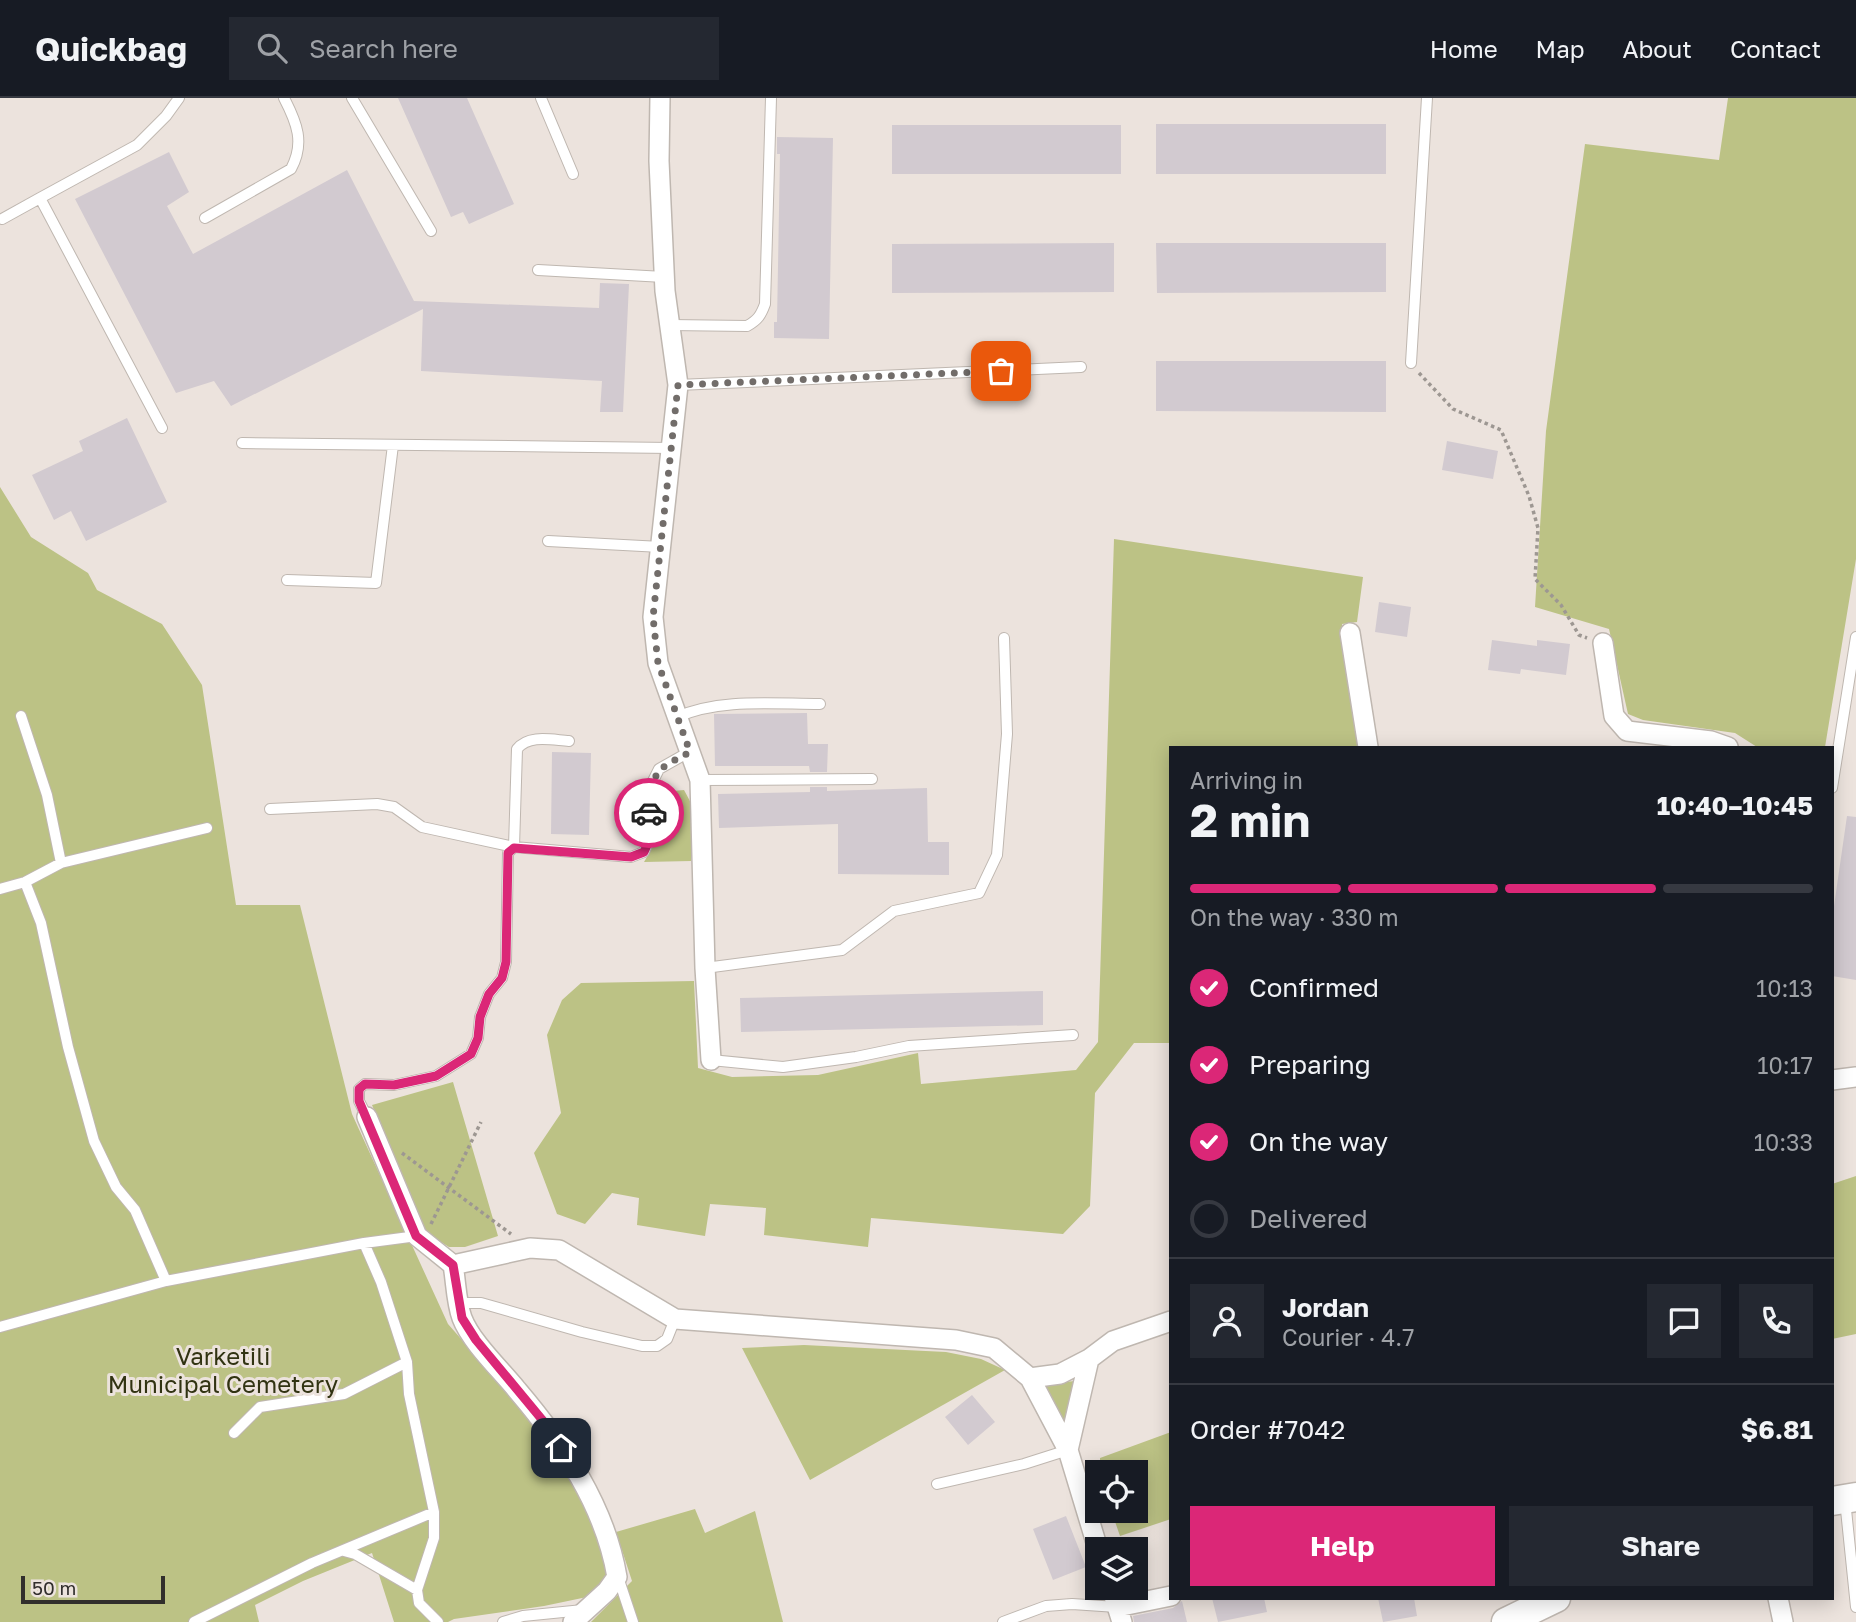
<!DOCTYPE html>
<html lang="en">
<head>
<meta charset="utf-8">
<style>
  :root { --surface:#171b24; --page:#242831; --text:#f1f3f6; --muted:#9ea1a6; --line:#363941; --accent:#db2777 }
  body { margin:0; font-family:"Golos Text",sans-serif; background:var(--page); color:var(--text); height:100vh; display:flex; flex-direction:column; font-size:26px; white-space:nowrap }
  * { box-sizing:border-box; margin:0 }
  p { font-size:23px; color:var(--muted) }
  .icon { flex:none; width:38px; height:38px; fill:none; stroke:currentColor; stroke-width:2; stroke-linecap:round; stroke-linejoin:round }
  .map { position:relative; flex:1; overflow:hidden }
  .sheet { position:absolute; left:1169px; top:648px; width:665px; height:854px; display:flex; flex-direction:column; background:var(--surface); border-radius:0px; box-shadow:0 4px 18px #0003 }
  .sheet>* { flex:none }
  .tools { position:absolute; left:1085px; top:1362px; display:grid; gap:14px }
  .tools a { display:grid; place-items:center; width:63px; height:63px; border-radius:0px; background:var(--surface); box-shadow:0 4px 18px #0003; font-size:35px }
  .scale { position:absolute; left:21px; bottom:18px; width:144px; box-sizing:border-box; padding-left:7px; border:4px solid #312e2c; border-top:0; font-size:19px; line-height:24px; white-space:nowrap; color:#312e2c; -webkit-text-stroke:5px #ece3dd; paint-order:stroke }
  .pin { position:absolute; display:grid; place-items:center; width:60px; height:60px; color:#fff; margin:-30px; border-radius:14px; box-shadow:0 4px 10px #0006 }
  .courier { position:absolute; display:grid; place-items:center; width:70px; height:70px; margin:-35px; border:5px solid #db2777; border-radius:50%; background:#fff; color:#222; box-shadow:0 2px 9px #0007 }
  .headline em { font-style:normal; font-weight:700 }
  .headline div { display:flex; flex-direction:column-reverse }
  .headline { display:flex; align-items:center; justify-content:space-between; height:119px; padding:0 21px }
  h1 { font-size:46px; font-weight:700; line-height:52px }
  .bar { display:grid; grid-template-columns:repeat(4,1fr); gap:10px 7px; align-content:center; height:84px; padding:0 21px }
  .bar i { height:9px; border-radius:5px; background:var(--line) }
  .bar .selected { background:var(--accent) }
  .bar p { grid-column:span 4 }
  .line { display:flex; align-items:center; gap:18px; padding:0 21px; border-top:2px solid var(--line) }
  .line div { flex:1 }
  .round { display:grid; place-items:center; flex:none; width:74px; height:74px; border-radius:0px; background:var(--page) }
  ol { padding:0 21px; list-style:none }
  li { display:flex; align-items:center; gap:21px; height:77px }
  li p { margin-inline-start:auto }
  li .icon { padding:7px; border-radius:50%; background:var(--accent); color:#fff; stroke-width:4 }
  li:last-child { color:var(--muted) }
  li i { width:38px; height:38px; border:4px solid var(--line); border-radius:50% }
  .action { display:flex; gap:14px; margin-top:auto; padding:14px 21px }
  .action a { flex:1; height:80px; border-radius:0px; background:var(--accent); color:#fff; font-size:28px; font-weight:700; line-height:80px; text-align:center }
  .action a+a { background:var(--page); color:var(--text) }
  header { display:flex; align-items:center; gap:42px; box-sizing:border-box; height:98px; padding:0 35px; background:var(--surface); border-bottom:2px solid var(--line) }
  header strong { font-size:33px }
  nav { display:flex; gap:38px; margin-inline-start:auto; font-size:24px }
  .search { width:490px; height:63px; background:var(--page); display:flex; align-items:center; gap:18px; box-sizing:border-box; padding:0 24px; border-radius:0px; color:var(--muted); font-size:26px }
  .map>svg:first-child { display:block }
</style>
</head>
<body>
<header>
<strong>Quickbag</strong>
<div class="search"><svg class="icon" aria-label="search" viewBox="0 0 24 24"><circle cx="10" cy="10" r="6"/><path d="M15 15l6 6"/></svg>Search here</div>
<nav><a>Home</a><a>Map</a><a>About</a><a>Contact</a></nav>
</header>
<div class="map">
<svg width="1856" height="1524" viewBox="0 0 1856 1524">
  <rect width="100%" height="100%" fill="#ece3dd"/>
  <path fill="#bcc285" d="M 1728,0 L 1856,0 L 1856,461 L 1825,649 L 1757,649 L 1735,635 L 1643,622 L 1628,616 L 1609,531 L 1535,509 L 1546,333 L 1585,46 L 1719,62 Z
    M 0,389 L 31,439 L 88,475 L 97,492 L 162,526 L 202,587 L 236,807 L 300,807 L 352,1016 L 448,1226 L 540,1331 L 579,1392 L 604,1453 L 607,1479 L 587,1499 L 544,1508 L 454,1521 L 448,1524 L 394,1524 L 372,1455 L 303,1483 L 255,1507 L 259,1524 L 0,1524 Z
    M 1114,441 L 1363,479 L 1357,524 L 1342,526 L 1359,649 L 1171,649 L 1171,945 L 1134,945 L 1095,995 L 1090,1108 L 1063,1136 L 871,1120 L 868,1149 L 764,1137 L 766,1110 L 710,1106 L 705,1138 L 637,1127 L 639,1100 L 612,1095 L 585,1126 L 557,1116 L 534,1055 L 561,1015 L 547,937 L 562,902 L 581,885 L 694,883 L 698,970 L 732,979 L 818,977 L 918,955 L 921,986 L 1076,972 L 1098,944 Z
    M 684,692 L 691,705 L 691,763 L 644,764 L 654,747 L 664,704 L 673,693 Z
    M 453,984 L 498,1138 L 465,1149 L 449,1149 L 425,1134 L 372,1007 Z
    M 1856,1078 L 1856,1236 L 1832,1241 L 1832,1086 Z
    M 804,1247 L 946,1254 L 981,1261 L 1005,1272 L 810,1382 L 742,1250 Z
    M 1075,1283 L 1065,1328 L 1044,1286 Z
    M 1171,1334 L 1171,1421 L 1120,1438 L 1111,1412 L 1136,1412 L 1136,1374 L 1100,1374 L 1100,1360 Z
    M 695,1411 L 705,1435 L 755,1413 L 783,1524 L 591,1524 L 632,1483 L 616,1434 Z"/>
  <path fill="#d2cad0" d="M 398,0 L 467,0 L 514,106 L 469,126 L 463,114 L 451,119 Z
    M 1156,26 L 1386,26 L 1386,76 L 1156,76 Z
    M 892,27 L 1121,27 L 1121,76 L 892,76 Z
    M 777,39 L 833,40 L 829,241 L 774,240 L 774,224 L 777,224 L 780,56 L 777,56 Z
    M 169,54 L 189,94 L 167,108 L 193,156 L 347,72 L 414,203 L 599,210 L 600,185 L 629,186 L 623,314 L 600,314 L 602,283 L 421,273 L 423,211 L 231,308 L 214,283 L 176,295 L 75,101 Z
    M 1114,145 L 1114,194 L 892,195 L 892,146 Z
    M 1156,145 L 1386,145 L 1386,194 L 1157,195 Z
    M 1156,263 L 1386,263 L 1386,314 L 1156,313 Z
    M 127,320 L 167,404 L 86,443 L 71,413 L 54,422 L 32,377 L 83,353 L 79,343 Z
    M 1447,343 L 1498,353 L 1493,381 L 1442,372 Z
    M 1379,504 L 1411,509 L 1407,539 L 1375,534 Z
    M 1492,542 L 1537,548 L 1537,542 L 1570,546 L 1566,577 L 1521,571 L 1520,576 L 1488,572 Z
    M 807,615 L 808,646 L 828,646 L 827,674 L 810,674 L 809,668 L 715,668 L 714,616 Z
    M 552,654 L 591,655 L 589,737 L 551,736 Z
    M 810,689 L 827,689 L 827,693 L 927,690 L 928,744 L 949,744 L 949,777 L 838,776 L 838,726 L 719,730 L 718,696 L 810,694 Z
    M 1847,718 L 1856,719 L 1856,882 L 1832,878 L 1832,822 Z
    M 1043,893 L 1043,927 L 741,934 L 740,900 Z
    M 972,1297 L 995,1324 L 968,1347 L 945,1319 Z
    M 1066,1418 L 1086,1469 L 1053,1482 L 1033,1431 Z
    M 1212,1500 L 1264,1500 L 1267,1514 L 1218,1524 Z
    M 1378,1500 L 1414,1500 L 1417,1518 L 1383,1524 Z
    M 1182,1503 L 1187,1524 L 1134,1524 L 1133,1518 L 1173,1510 Z"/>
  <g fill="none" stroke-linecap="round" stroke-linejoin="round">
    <defs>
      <path id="service" d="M 352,0 L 431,133
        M 541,0 L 573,76
        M 205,120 L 291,71 C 305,45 297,25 284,0
        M 2,121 L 40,100
        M 538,172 L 664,179
        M 670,227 L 747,228 C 758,222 761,217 765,206 L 771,0
        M 1411,265 L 1427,0
        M 678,287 L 1081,269
        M 162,330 L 40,100 L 137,47 L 166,18 L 179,0
        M 242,345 L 672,350
        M 548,443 L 661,449
        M 287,482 L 376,485 L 393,347
        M 21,618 L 47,697 L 61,765
        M 677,619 C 720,600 773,606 820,606
        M 700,682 L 872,681
        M 1832,690 L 1856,539
        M 270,711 L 377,706 L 394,709 L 422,729 L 514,749 L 517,651 C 529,636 552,642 569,643
        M 25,784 L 41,825 L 68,949 L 94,1043 L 116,1089 L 135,1112 L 166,1183
        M 0,791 L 25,784 L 61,765 L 207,730
        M 705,870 L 842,852 L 894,813 L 979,795 L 997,757 L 1007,636 L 1004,540
        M 711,962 L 783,969 L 856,959 L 909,948 L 1073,937
        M 367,1019 L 359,1003 L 359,991 L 365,986 L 394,987 L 436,978 L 471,956 L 478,940 L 480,919 L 489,896 L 502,880 L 506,864 L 508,755 L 514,749 L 631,759 L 644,754 L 648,745 L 652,685 L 659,671 L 689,654
        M 460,1205 L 481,1205 L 582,1234 L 642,1248 L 657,1248 L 667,1241 L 675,1221
        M 0,1229 L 166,1183 L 364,1145 L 417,1138
        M 234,1335 L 260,1309 L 344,1296 L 407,1264
        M 937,1386 L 1024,1366 L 1068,1352
        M 1845,1402 L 1856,1509
        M 434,1414 L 434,1440 L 417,1492 L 419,1505 L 438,1524
        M 344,1453 L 355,1456 L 417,1492
        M 618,1479 L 633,1524
        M 194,1524 L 312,1465 L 434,1414 L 409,1296 L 407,1264 L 381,1184 L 364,1145
        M 503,1524 L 523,1518 L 583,1512
        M 1003,1524 L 1046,1508 L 1072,1506 L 1117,1509"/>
      <path id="minor" d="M 660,0 L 659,63 L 665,193 L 678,287 L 653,519 L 658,565 L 700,682 L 705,870 L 711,962
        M 1350,535 L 1368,649
        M 1603,545 L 1614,618 L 1627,633 L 1711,643 L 1728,649
        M 1832,982 L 1856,979
        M 367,1019 L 417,1138 L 453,1167 L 530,1150 L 559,1152 L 675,1221 L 956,1242 L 994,1250 L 1030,1280 L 1068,1352 L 1098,1451
        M 453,1167 C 456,1183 456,1204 462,1220 C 471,1244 501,1272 517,1292 C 563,1346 605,1408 617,1479 L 607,1493 L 573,1524
        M 1030,1280 L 1060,1276 L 1089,1261 L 1113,1243 L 1171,1223
        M 1068,1352 L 1089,1261
        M 1111,1489 L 1122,1524
        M 1778,1500 L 1783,1524
        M 1117,1509 L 1171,1498"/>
      <path id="secondary" d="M 1832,1403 L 1856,1399
        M 1506,1524 L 1556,1500"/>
    </defs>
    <use href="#service" stroke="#bfb7b0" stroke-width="12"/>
    <use href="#minor" stroke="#bfb7b0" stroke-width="22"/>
    <use href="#secondary" stroke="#bfb7b0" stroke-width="31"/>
    <path stroke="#9d9792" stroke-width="3.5" stroke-dasharray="3.5 3.5" stroke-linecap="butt" d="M 1419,275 L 1453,311 L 1501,332 L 1529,398 L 1538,430 L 1535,481 L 1561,507 L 1579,537 L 1587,540
      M 402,1055 L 511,1136
      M 431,1126 L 481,1024"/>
    <use href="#service" stroke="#fff" stroke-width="10"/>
    <use href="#minor" stroke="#fff" stroke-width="19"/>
    <use href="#secondary" stroke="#fff" stroke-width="28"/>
  </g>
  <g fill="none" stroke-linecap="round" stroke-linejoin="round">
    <path stroke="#726d6a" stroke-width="7" stroke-dasharray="0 12.6" d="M 649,715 C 654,672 652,674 690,654 L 658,565 L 653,519 L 678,287 L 1001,273"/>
    <path stroke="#db2777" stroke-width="9" d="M 561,1350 L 549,1330 L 476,1242 L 462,1220 L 453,1167 L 416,1138 L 359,1003 L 359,991 L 365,986 L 394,987 L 436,978 L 471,956 L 478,940 L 480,919 L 489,896 L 502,880 L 506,864 L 508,755 L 514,750 L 631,759 L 644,754 L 648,745 L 649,715"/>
  </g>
  <g text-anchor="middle" stroke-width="6" stroke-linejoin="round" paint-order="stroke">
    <g font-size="24" fill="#313312" stroke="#ece3dd">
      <text x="223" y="1267">Varketili<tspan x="223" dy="28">Municipal Cemetery</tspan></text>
    </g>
  </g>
</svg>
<div class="tools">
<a><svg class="icon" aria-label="locate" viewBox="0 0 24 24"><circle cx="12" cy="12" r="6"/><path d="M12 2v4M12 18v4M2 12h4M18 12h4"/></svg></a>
<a><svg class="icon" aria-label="layers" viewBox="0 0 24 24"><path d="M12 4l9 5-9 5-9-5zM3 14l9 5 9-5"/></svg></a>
</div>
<div class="scale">50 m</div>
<div class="pin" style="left:1001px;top:273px;background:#ea580c"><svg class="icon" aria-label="bag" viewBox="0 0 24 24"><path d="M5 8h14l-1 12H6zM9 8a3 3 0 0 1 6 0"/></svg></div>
<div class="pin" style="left:561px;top:1350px;background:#1f2937"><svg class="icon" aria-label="home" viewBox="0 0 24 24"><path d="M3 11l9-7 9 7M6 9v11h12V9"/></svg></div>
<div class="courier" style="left:649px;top:715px"><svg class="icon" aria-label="car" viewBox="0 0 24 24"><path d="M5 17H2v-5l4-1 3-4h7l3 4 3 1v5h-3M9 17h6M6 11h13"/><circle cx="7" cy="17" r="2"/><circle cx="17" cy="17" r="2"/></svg></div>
<section class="sheet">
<div class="headline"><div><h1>2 min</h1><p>Arriving in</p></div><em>10:40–10:45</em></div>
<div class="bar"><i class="selected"></i><i class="selected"></i><i class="selected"></i><i></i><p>On the way · 330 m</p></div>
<ol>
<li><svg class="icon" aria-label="check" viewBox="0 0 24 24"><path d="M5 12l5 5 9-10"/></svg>Confirmed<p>10:13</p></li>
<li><svg class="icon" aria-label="check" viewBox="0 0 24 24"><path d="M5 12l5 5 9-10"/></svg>Preparing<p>10:17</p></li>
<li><svg class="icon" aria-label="check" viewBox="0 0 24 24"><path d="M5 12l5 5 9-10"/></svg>On the way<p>10:33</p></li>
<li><i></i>Delivered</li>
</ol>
<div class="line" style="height:126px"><a class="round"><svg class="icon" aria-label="person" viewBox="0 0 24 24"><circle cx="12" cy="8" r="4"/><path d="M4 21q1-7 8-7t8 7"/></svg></a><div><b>Jordan</b><p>Courier · 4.7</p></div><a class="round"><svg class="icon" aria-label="chat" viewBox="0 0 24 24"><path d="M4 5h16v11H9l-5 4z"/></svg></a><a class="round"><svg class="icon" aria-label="phone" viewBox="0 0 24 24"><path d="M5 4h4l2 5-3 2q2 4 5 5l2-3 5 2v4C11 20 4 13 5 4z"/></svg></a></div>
<div class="line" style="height:91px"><div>Order #7042</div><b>$6.81</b></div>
<div class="action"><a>Help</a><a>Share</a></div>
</section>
</div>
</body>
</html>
